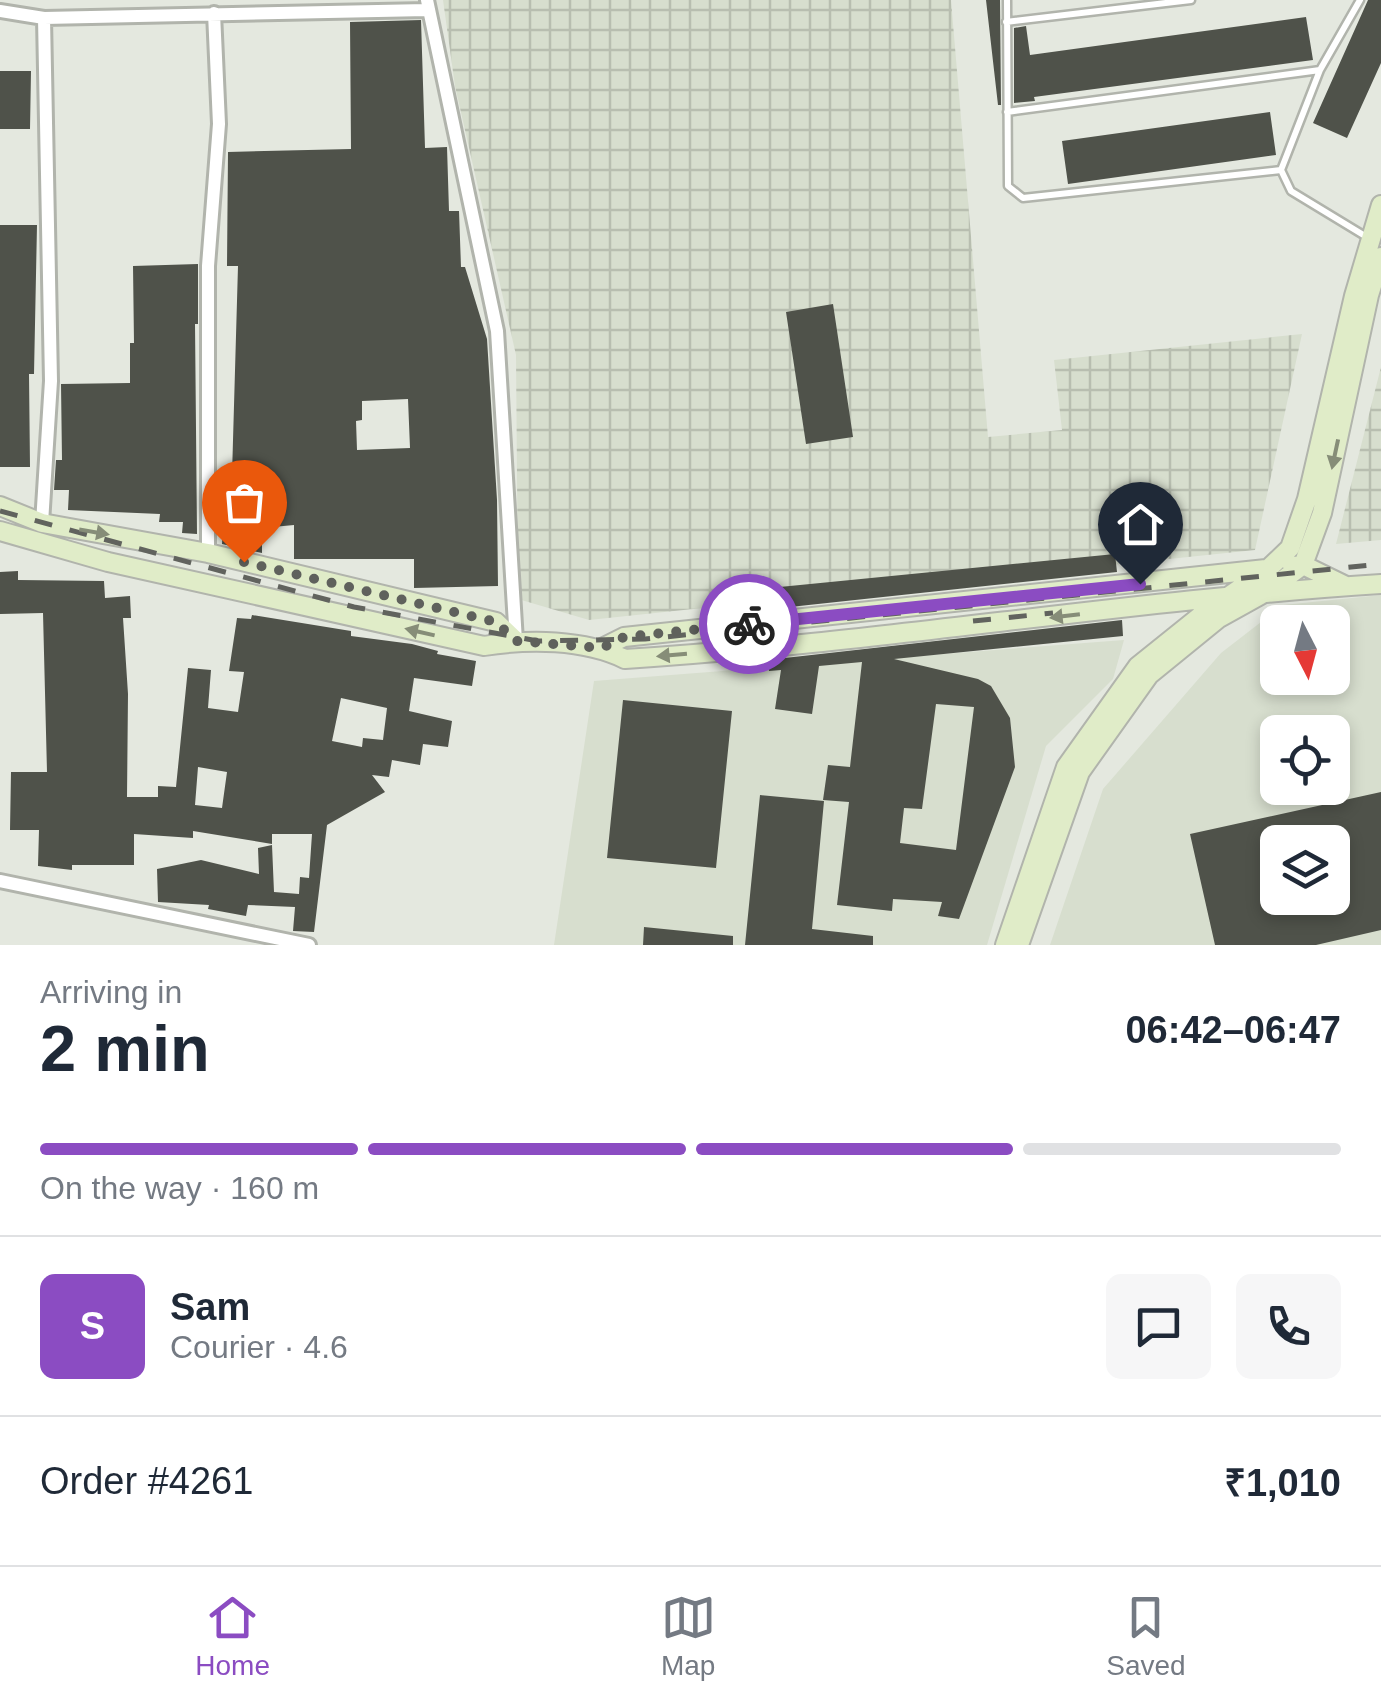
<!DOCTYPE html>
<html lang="en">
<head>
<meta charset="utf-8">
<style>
  :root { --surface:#fff; --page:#f6f6f7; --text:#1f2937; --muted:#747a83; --line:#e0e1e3; --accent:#8b4cc2 }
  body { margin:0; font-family:Arial,sans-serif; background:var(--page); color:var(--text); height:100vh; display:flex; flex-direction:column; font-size:38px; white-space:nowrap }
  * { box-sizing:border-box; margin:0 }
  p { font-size:32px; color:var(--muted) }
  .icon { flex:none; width:55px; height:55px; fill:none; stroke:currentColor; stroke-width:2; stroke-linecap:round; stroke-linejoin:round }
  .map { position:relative; height:945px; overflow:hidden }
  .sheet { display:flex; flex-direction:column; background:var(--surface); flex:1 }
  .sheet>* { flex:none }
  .needle { width:65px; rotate:174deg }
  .fabs { position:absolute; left:1260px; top:605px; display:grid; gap:20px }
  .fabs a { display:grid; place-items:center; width:90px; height:90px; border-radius:15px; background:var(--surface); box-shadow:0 5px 15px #0003; font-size:50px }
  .pin { position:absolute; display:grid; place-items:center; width:85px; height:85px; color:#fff; margin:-102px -42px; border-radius:50% 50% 50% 0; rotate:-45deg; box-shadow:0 0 10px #0007 }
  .pin .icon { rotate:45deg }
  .courier { position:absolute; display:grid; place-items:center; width:100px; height:100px; margin:-50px; border:8px solid #8b4cc2; border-radius:50%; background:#fff; color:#222; box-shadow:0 2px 12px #0007 }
  .overview em { font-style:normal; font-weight:800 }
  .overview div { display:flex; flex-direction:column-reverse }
  .overview { display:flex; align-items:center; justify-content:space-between; height:170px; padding:0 40px }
  h1 { font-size:65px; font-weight:800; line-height:75px }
  .bar { display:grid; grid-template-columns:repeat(4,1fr); gap:15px 10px; align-content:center; height:120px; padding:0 40px }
  .bar i { height:12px; border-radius:8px; background:var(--line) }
  .bar .selected { background:var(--accent) }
  .bar p { grid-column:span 4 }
  .line { display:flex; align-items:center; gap:25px; padding:0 40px; border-top:2px solid var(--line) }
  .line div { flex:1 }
  .round { display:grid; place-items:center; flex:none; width:105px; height:105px; border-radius:15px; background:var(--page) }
  .menu { display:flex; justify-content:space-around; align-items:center; height:140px; border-top:2px solid var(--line); background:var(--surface); font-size:28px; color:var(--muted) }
  .menu a { display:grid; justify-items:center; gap:5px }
  .menu .selected { color:var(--accent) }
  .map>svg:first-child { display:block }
</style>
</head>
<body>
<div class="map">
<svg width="1381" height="945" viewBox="0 0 1381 945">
  <defs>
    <pattern id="industrial-grid" width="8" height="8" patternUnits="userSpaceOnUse" patternTransform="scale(2.5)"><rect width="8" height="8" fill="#d7dece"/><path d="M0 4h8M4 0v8" fill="none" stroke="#b8beb0"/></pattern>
  </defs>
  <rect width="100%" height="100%" fill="#e4e8df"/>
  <path fill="#d7dece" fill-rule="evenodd" d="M 1381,595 L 1381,945 L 1050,945 L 1103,789 L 1221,653 L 1283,605 ZM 1278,622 L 1332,622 L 1332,678 L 1278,678 ZM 1278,732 L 1332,732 L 1332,788 L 1278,788 ZM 1278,842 L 1332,842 L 1332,898 L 1278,898 Z
    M 1124,640 L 1113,679 L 1046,746 L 987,945 L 554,945 L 594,681 Z"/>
  <path fill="url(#industrial-grid)" d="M 443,0 L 951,0 L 988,437 L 1062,430 L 1054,360 L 1302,334 L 1255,550 L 589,620 L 518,599 L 516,355 L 455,86 Z
    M 1381,367 L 1381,540 L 1336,544 Z"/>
  <path fill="#4f524a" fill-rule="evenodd" d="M 986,0 L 1000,0 L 1001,105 L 998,105 Z
    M 1368,0 L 1381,0 L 1381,63 L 1347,138 L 1313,123 Z
    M 1306,17 L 1313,60 L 1034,97 L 1035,101 L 1014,103 L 1014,28 L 1026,26 L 1030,55 Z
    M 421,20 L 425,148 L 447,147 L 449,211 L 459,211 L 461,267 L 465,267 L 487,339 L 497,500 L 498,586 L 414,588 L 414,559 L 294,559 L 294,525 L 262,528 L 262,553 L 222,544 L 223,526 L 218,526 L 218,509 L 231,510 L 238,266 L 227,266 L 228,152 L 351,149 L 350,22 ZM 408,399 L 410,448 L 357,450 L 356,421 L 362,420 L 362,401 Z
    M 0,71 L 31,71 L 30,129 L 0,129 Z
    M 1270,112 L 1276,155 L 1068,184 L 1062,141 Z
    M 0,225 L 37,225 L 34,374 L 29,374 L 30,467 L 0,467 Z
    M 198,264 L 198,324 L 195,324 L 197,534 L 182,533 L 183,522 L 159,522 L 160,514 L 68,510 L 69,490 L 54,490 L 56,460 L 62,460 L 61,384 L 130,383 L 130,343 L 134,343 L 133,266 Z
    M 833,304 L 853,437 L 806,444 L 786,312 Z
    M 1115,554 L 1117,572 L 762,610 L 760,589 Z
    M 18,571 L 18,580 L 104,581 L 105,598 L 130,596 L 131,618 L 123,618 L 128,694 L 127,797 L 158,797 L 158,786 L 176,787 L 188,668 L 211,670 L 208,708 L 238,712 L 244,672 L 229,671 L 237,618 L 251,619 L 252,615 L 351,631 L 351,636 L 412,644 L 438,651 L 437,654 L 476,661 L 472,686 L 414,678 L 409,711 L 452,721 L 448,747 L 423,744 L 420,765 L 392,760 L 389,777 L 372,775 L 385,792 L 327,825 L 314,932 L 293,931 L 295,907 L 248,905 L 246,916 L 208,909 L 209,905 L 158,902 L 157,869 L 201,860 L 259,874 L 258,848 L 272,845 L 274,892 L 299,894 L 300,877 L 309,878 L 312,834 L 272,834 L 272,844 L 193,831 L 193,838 L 134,834 L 134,865 L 72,865 L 72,870 L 38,866 L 39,830 L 10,830 L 11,772 L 47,772 L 43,613 L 0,614 L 0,572 ZM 341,698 L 387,708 L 383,740 L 363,738 L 362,747 L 332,741 ZM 198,767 L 227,772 L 222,808 L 195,805 Z
    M 1122,620 L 1123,636 L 894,659 L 978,679 L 991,686 L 1010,718 L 1015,767 L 959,919 L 938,916 L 942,902 L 893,899 L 892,911 L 837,905 L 849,802 L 823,800 L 828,765 L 850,767 L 862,662 L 819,666 L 812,714 L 775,709 L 781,670 L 769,671 L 767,660 ZM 936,704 L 974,707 L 956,850 L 900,843 L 904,808 L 922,809 Z
    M 623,700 L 732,711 L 716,868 L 607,858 Z
    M 1381,792 L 1381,930 L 1316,945 L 1215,945 L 1190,834 ZM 1278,842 L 1332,842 L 1332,898 L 1278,898 Z
    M 760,795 L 824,801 L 812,929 L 873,936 L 873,945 L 745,945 Z
    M 644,927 L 733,936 L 733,945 L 643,945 Z"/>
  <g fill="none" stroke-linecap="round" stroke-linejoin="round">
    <defs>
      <path id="lane" d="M 1007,0 L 1008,186 L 1023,198 L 1281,170
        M 1360,0 L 1320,70 L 1281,170 L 1291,191 L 1370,239
        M 1006,22 L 1191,0
        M 1007,112 L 1320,70"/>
      <path id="street" d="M 427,0 L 497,331 L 516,641
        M 0,11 L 44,18
        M 42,523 L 51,381 L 44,18 L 427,10
        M 208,553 L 208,266 L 219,124 L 214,13
        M 0,881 L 309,945"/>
      <path id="secondary" d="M 0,506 L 42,523 L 208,553 L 496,622 L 516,641
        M 0,531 L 108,562 L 484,646 C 529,639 583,639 625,659 C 878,643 1128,600 1381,584
        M 1292,566 L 1303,565 L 1346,586
        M 602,648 L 624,637 L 1266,569
        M 1005,945 L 1066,767 L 1138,666 L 1199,617 L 1268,569 L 1290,548 L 1307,499 L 1354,296 L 1381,205
        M 1019,945 L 1080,772 L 1149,675 L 1219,618 L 1268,591 L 1303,565 L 1322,513 L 1369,295 L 1381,257"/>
    </defs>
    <use href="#lane" stroke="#b1b4ac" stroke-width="11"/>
    <use href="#street" stroke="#b1b4ac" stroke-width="18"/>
    <use href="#secondary" stroke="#b1b4ac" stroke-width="22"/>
    <use href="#lane" stroke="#fff" stroke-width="6"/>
    <use href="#street" stroke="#fff" stroke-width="12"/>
    <use href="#secondary" stroke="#e0ecc8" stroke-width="18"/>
    <path stroke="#61635e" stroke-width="5" stroke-dasharray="18 18" stroke-linecap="butt" d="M 0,511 L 354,607 L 538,641 L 645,639 L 1381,564
      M 973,621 L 1053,613"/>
  </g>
  <defs><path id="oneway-solid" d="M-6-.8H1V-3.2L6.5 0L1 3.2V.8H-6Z" transform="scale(2.5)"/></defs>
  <g fill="#868d78">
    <use href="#oneway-solid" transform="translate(1335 454) rotate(102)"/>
    <use href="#oneway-solid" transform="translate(94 532) rotate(10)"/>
    <use href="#oneway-solid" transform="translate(1065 616) rotate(173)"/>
    <use href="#oneway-solid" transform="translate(420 632) rotate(-167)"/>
    <use href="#oneway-solid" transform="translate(672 655) rotate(175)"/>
  </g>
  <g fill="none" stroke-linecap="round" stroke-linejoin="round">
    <path stroke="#5f615c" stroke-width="10" stroke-dasharray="0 18" d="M 244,562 L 496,622 L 516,641 L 602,648 L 624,637 L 749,624"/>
    <path stroke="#8b4cc2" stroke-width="12" d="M 749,624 L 1140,584"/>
  </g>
</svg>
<div class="fabs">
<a><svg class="needle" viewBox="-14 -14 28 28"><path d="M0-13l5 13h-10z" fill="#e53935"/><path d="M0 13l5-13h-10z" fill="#747a83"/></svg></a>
<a><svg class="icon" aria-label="locate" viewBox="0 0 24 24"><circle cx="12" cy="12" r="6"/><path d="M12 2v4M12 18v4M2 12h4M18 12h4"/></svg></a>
<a><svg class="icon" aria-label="layers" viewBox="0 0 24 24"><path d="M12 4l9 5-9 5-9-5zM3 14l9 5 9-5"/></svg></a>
</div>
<div class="pin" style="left:244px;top:562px;background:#ea580c"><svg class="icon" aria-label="bag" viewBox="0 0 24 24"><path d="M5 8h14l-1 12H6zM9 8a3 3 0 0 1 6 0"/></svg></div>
<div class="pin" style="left:1140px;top:584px;background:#1f2937"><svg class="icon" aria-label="home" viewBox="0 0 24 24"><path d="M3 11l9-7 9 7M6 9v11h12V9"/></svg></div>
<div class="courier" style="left:749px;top:624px"><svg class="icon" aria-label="bike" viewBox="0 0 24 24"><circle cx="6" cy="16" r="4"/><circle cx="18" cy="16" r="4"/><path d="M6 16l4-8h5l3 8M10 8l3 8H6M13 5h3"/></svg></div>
</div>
<section class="sheet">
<div class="overview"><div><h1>2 min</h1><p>Arriving in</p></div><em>06:42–06:47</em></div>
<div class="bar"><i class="selected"></i><i class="selected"></i><i class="selected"></i><i></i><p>On the way · 160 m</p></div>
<div class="line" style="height:180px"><b class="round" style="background:var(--accent);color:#fff">S</b><div><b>Sam</b><p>Courier · 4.6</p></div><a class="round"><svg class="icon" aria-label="chat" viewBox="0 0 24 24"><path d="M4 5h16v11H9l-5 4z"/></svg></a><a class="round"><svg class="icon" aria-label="phone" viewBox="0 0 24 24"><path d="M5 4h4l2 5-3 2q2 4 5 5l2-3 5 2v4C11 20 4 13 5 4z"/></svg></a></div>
<div class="line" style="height:130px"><div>Order #4261</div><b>₹1,010</b></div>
</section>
<nav class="menu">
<a class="selected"><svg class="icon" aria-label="home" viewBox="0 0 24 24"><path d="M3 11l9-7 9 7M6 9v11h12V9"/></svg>Home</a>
<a><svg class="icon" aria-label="map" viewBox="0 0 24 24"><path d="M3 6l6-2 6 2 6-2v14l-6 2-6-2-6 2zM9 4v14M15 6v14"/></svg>Map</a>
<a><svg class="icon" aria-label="saved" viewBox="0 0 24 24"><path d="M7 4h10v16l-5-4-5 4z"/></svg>Saved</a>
</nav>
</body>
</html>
